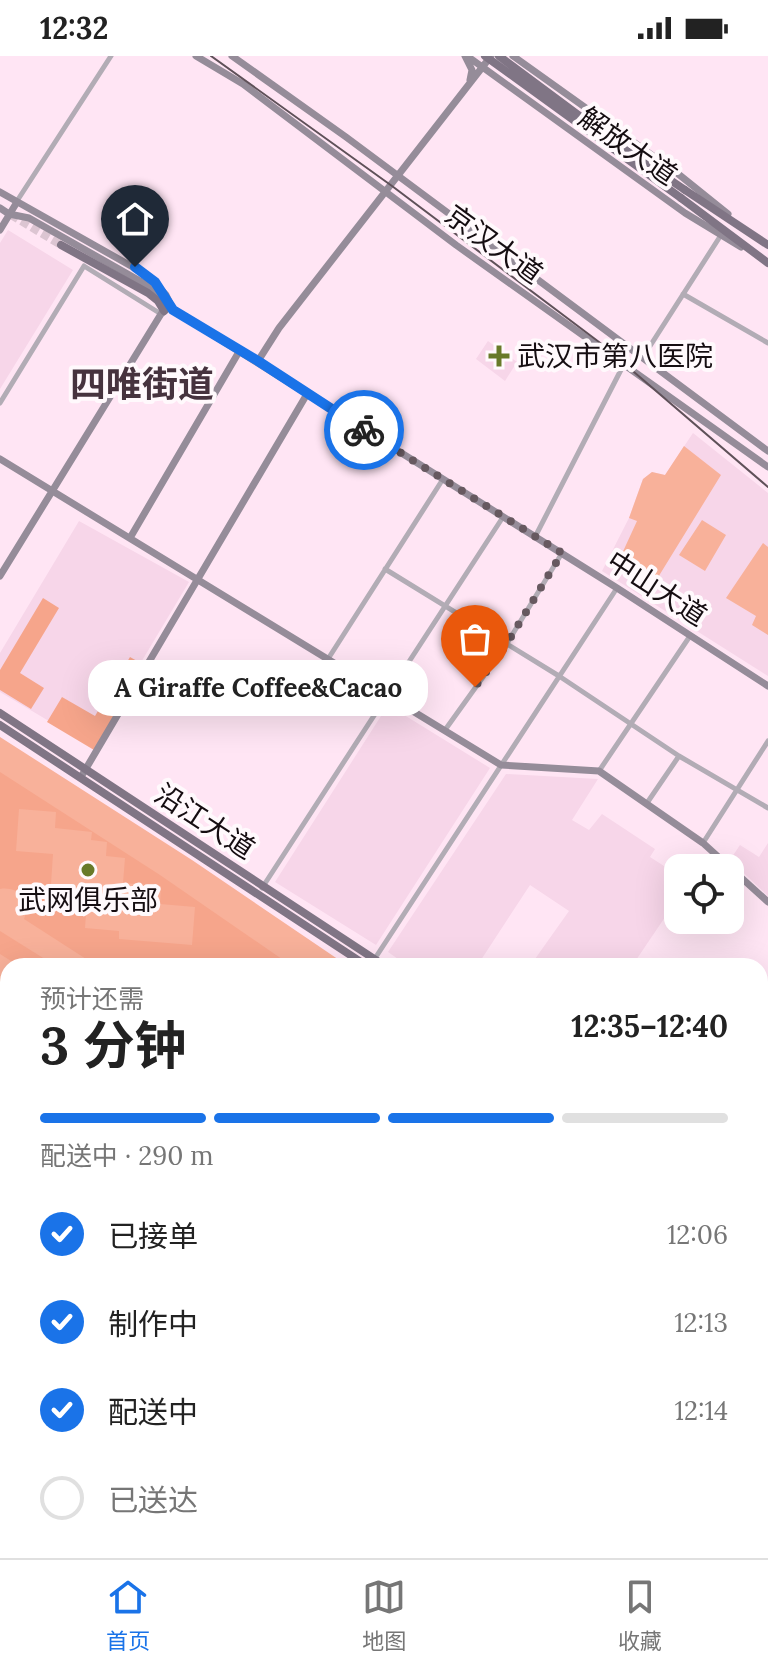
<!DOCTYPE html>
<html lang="zh">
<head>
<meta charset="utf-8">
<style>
  :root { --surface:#fff; --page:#f6f6f6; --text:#222; --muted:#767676; --line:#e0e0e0; --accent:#1a73e8 }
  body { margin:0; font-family:Lora,"Noto Sans SC",serif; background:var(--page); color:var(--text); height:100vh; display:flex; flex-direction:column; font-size:30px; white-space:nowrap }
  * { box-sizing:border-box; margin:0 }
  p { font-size:26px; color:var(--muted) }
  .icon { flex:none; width:44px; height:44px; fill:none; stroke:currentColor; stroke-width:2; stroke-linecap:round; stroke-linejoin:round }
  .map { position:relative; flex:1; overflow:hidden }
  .details { position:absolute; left:0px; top:902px; width:768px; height:600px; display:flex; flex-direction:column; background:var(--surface); border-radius:24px 24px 0 0; box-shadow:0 8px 32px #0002 }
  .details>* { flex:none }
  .controls { position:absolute; left:664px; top:798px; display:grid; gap:16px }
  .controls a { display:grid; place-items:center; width:80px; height:80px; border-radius:16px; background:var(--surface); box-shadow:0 8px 32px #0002; font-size:40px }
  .pin { position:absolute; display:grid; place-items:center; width:68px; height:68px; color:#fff; margin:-82px -34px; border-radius:50% 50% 50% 0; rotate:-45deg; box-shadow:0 0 8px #0007 }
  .pin .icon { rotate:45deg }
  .courier { position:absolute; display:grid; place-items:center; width:80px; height:80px; margin:-40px; border:6px solid #1a73e8; border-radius:50%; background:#fff; color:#222; box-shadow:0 2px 10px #0007 }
  .bubble { position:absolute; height:56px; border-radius:24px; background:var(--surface); box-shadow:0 8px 32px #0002; font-size:26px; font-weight:700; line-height:56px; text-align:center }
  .summary em { font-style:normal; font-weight:700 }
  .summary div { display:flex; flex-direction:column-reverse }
  .summary { display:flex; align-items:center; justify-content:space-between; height:136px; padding:0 40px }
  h1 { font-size:52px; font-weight:700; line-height:60px }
  .bar { display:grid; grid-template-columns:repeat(4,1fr); gap:12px 8px; align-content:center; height:96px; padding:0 40px }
  .bar i { height:10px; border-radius:6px; background:var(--line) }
  .bar .on { background:var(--accent) }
  .bar p { grid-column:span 4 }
  ol { padding:0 40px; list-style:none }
  li { display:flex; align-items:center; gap:24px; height:88px }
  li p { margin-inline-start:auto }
  li .icon { padding:8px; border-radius:50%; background:var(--accent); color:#fff; stroke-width:4 }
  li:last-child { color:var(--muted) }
  li i { width:44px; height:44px; border:4px solid var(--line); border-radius:50% }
  .status { display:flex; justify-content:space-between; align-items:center; height:56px; padding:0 40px; background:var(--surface); direction:ltr }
  .status svg { height:22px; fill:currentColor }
  .tab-bar { display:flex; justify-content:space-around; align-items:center; height:112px; border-top:2px solid var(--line); background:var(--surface); font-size:22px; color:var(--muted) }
  .tab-bar a { display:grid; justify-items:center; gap:4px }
  .tab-bar .on { color:var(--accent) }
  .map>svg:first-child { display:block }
</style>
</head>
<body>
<div class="status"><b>12:32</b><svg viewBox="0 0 49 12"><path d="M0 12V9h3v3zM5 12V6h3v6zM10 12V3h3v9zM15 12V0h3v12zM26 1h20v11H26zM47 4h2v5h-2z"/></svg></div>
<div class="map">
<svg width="768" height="1502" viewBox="0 0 768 1502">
  <rect width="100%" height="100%" fill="#ffe5f4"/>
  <path fill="#f7d6e9" d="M 8,174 L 73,214 L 0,333 L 0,187 Z
    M 488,285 L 517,306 L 505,325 L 476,303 Z
    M 693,377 L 768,437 L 768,620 L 602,515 L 629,462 L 643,423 L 652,416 L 665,419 Z
    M 79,465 L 189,526 L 91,690 L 0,636 L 0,597 Z
    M 388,649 L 490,712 L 376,889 L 275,826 Z
    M 506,718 L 598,723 L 572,764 L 589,774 L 602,758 L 655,793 L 650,801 L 678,819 L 678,842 L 632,910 L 530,910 L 569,855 L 530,829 L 477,910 L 408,910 L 388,896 Z
    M 768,787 L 768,840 L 730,804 L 740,789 L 759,801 Z
    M 768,966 L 768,1010 L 760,1005 L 760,981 Z"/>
  <path fill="#f8b19a" d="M 684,390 L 721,419 L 657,523 L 620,502 L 637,465 L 629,462 L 643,423 L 652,416 L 665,419 Z
    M 702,464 L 726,479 L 705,515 L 679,499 Z
    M 763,487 L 768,491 L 768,579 L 752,569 L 756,560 L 726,542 Z
    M 0,681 L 192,804 L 348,910 L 8,910 L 8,1146 L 0,1141 Z
    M 760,1192 L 768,1197 L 768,1502 L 465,1502 L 456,1494 L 760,1494 Z"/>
  <path fill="#f6a58b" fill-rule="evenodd" d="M 43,542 L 59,552 L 20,617 L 44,632 L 31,653 L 0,634 L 0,614 Z
    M 130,601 L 144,609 L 94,694 L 47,666 L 62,641 L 95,660 Z
    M 0,716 L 160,819 L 292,910 L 97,910 L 24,863 C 31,845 20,830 0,833 ZM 19,753 L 56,756 L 55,772 L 92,776 L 91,784 L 107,786 L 106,800 L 125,802 L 123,827 L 161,830 L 160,848 L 195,851 L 192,889 L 119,883 L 119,875 L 85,872 L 88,831 L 51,828 L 53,798 L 16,795 Z
    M 0,875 L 56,910 L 19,910 L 0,898 Z
    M 762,1228 L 768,1232 L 768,1292 L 760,1287 L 765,1276 L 760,1273 Z
    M 760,1335 L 768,1340 L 768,1392 L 760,1386 Z"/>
  <path fill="#998ee8" d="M 0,1141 L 8,1146 L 8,1494 L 456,1494 L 465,1502 L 0,1502 Z"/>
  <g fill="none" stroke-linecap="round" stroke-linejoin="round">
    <path stroke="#dcc5d2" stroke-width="8" stroke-dasharray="8 4" stroke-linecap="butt" d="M 11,159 L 61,189"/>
    <path stroke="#b2acb5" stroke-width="5" d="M 17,145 L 111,0
      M 683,238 L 768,287
      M 0,347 L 84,210 L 161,258
      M 535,481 L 624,308 L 643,301 L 721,179
      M 385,513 L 559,620 L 679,700 L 768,752
      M 328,603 L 443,423
      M 445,674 L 506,589 L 562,497
      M 599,715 L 690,580
      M 647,747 L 679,700
      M 703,787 L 768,685
      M 262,832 L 503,461
      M 370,910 L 617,532
      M 0,932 L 6,923
      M 0,963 L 8,968
      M 760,1014 L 768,1019
      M 760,1408 L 768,1413
      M 760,1439 L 768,1444"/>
    <path stroke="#958c99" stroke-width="7" d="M 196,0 L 243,28 L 456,189 L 768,411
      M 232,0 L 346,81 L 768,395
      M 465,0 L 472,14 L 470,24
      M 467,0 L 685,157 L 741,191
      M 513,0 L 677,117 L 728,158
      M 0,136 L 147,219 L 166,239 L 173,254 L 617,532 L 768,630
      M 0,152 L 9,158 L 29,162 L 147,229 L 158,237 L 167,252
      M 0,174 L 17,146
      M 258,305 L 279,272 L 491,0
      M 0,403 L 501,709 L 599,715 L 703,787 L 768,846
      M 130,482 L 240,294
      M 0,520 L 161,258 L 167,253
      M 81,721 L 307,338
      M 760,953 L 768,938
      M 760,968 L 768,953"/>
    <path stroke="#807585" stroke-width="8" d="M 685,134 L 768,189
      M 681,142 L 768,207
      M 61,189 L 148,237 L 158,245 L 164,255
      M 0,657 L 385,910
      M 0,669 L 367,910
      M 760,1165 L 768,1171
      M 760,1176 L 768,1182"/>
    <path stroke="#5f5159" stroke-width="2" d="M 211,0 L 392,130 L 599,286 L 768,431"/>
    <path stroke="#807585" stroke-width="8" d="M 485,0 L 681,142
      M 499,0 L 620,90 L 685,134"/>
  </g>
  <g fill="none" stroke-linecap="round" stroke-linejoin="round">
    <path stroke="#675960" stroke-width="8" stroke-dasharray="0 14.4" d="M 364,374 L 562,497 L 506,589 L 475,631"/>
    <path stroke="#1a73e8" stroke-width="10" d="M 135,211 L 155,226 L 173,254 L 258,305 L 364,374"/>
  </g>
  <g fill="#687a29" stroke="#fff9fc" stroke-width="3">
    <path d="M495 288h8v8h8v8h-8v8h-8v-8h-8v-8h8z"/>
    <circle cx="88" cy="814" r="8"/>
  </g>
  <g text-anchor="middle" stroke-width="8" stroke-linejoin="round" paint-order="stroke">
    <g font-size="28" fill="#150d11" stroke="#fff9fc">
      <text transform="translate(628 90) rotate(35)" y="10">解放大道</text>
      <text transform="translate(494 188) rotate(36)" y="10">京汉大道</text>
      <text transform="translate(657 532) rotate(33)" y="10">中山大道</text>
      <text transform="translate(205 765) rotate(33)" y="10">沿江大道</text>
    </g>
    <g font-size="28" fill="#150d11" stroke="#fff9fc" text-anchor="start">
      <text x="517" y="310">武汉市第八医院</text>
      <text x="88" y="854" text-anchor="middle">武网俱乐部</text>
    </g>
    <g font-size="36" font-weight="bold" fill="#46333e" stroke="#fff9fc">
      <text x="142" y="341">四唯街道</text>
    </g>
  </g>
</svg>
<div class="controls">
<a><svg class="icon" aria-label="locate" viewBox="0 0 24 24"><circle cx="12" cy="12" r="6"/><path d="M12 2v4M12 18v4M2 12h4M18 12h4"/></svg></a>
</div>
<div class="pin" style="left:475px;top:631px;background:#ea580c"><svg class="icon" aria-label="bag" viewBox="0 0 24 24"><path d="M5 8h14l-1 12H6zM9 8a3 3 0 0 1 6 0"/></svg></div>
<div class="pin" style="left:135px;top:211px;background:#1f2937"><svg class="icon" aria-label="home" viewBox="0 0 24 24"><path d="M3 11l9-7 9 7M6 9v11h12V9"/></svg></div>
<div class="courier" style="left:364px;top:374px"><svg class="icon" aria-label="bike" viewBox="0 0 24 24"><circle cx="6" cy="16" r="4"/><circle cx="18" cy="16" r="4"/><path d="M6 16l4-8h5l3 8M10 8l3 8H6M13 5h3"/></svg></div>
<div class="bubble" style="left:88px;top:604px;width:340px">A Giraffe Coffee&amp;Cacao</div>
<section class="details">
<div class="summary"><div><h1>3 分钟</h1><p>预计还需</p></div><em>12:35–12:40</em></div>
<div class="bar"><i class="on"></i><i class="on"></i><i class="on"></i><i></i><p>配送中 · 290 m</p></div>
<ol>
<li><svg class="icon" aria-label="check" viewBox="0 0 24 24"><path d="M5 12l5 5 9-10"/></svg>已接单<p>12:06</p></li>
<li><svg class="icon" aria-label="check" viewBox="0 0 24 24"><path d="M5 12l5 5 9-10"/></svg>制作中<p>12:13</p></li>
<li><svg class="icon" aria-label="check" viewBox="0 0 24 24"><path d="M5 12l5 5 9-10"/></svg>配送中<p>12:14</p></li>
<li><i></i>已送达</li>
</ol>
</section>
</div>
<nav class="tab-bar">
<a class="on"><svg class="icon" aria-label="home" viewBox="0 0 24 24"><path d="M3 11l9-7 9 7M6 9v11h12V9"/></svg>首页</a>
<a><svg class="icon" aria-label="map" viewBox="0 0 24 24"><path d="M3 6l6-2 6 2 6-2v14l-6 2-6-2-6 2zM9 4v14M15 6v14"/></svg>地图</a>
<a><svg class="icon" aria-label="saved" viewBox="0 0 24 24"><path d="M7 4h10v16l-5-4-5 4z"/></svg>收藏</a>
</nav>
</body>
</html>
